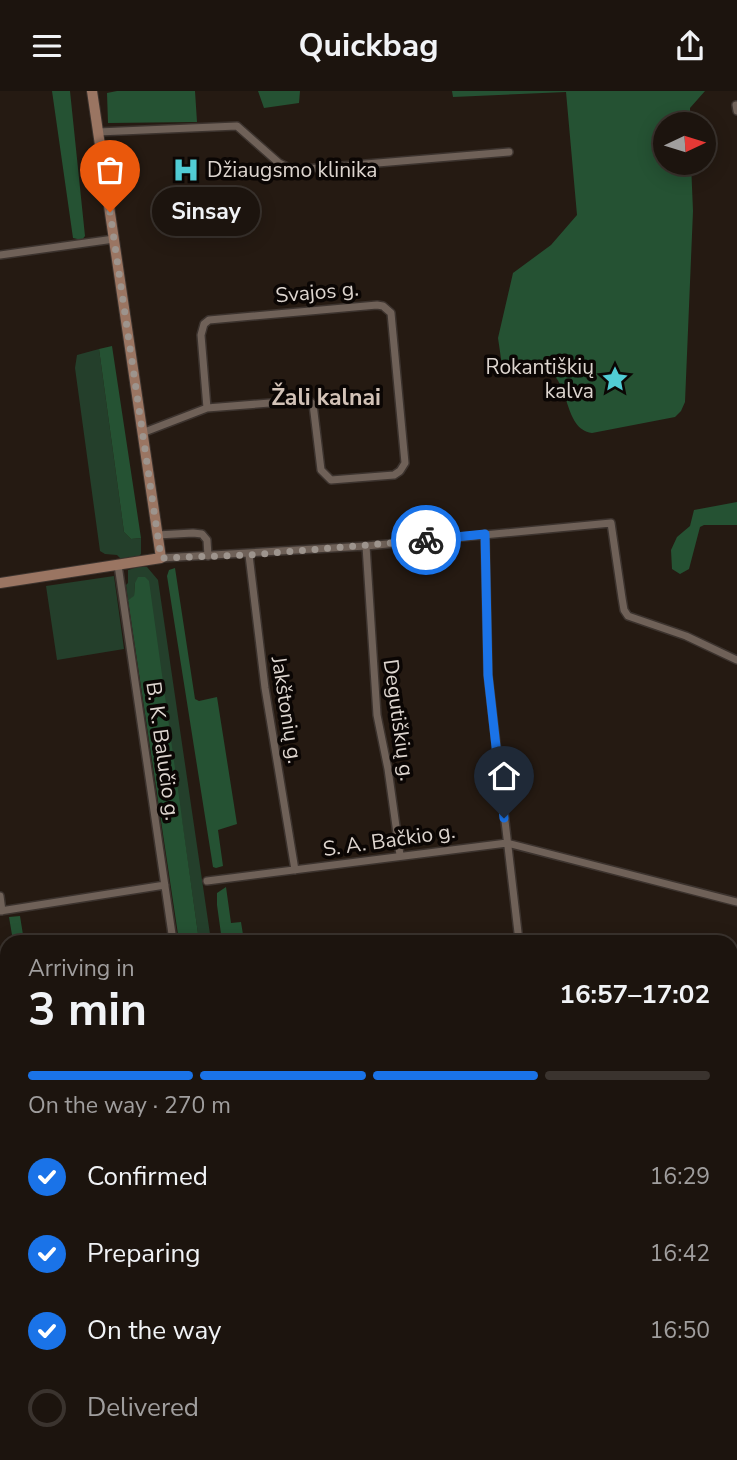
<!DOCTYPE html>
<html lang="en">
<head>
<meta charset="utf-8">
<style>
  :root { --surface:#1c140e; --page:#251d17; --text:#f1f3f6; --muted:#a09e9e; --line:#3a332e; --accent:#1a73e8 }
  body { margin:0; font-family:"Nunito Sans",sans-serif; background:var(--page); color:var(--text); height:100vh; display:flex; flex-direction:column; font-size:26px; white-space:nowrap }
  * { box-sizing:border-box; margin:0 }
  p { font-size:23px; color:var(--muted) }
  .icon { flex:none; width:38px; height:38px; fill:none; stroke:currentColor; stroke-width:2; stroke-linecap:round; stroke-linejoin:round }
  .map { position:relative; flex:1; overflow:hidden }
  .panel { position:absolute; left:0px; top:844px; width:738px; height:527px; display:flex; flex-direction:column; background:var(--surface); border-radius:21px 21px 0 0; box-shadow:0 4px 18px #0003,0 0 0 2px var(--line) }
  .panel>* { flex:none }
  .needle { width:46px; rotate:86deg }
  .tools { position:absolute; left:653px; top:21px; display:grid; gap:14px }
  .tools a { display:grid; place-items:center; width:63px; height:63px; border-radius:50%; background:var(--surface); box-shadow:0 4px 18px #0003,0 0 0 2px var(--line); font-size:35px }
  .pin { position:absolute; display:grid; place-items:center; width:60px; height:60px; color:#fff; margin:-72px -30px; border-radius:50% 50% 50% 0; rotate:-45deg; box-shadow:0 0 7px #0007 }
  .pin .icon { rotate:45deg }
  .courier { position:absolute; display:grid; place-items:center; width:70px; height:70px; margin:-35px; border:5px solid #1a73e8; border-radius:50%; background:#fff; color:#222; box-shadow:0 2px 9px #0007 }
  .bubble { position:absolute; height:49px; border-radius:24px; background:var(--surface); box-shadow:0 4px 18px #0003,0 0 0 2px var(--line); font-size:23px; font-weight:700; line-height:49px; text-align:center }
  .summary em { font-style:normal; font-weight:700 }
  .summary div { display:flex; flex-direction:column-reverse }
  .summary { display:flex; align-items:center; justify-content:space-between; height:119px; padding:0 28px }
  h1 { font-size:46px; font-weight:700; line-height:52px }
  .bar { display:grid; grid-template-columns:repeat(4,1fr); gap:10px 7px; align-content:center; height:84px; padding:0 28px }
  .bar i { height:9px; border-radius:5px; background:var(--line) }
  .bar .active { background:var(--accent) }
  .bar p { grid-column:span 4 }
  ol { padding:0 28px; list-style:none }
  li { display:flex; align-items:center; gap:21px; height:77px }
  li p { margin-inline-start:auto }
  li .icon { padding:7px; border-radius:50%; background:var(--accent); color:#fff; stroke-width:4 }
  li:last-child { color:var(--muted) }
  li i { width:38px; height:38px; border:4px solid var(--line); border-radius:50% }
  header { display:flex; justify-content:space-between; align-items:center; height:91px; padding:0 28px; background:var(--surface); font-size:32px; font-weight:700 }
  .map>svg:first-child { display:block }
</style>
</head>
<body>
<header><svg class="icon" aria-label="menu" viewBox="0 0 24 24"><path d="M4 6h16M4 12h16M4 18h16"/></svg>Quickbag<svg class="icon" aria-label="share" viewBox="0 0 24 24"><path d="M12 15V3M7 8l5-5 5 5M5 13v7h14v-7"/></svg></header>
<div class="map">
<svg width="737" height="1369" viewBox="0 0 737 1369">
  <rect width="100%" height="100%" fill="#251a12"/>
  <path fill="#243f2b" d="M 99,258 L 124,441 L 131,448 L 141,447 L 141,463 L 138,466 L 122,469 L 117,464 L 105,463 L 100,460 L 75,277 L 77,264 Z
    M 138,476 L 147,476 L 158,489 L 211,850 L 199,850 L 182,730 L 135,492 L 134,506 L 128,509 L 126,494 L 128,492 L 128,479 Z
    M 114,485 L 124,558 L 57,569 L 46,495 Z
    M 115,1363 L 259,1363 L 260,1369 L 117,1369 Z"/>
  <path fill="#255233" d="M 52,0 L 70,0 L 85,145 L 82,149 L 73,147 Z
    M 117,0 L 195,0 L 197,31 L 108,32 L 107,2 Z
    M 258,0 L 300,0 L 299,12 L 264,17 Z
    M 452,0 L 705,0 L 690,17 L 690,33 L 665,33 L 665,72 L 691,72 L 693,120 L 685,311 L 681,320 L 675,326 L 592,342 C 563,338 571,290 546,278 L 503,281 L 498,247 L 513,182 L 551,154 L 577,124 L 566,1 L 453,6 Z
    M 112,255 L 141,447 L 131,448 L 124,441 L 99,258 Z
    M 737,411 L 737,434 L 704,434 L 700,436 L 689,478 L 680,483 L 672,478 L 671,459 L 677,446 L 690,435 L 694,419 Z
    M 175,477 L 195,608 L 199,610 L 217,606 L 237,733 L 218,739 L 223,775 L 216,777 L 213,776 L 167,485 L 169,479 Z
    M 138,486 L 145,486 L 149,490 L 199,850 L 179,850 L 128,509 L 134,505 L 135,492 Z
    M 226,796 L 231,832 L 241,831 L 244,850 L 222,850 L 217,814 L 217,802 Z
    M 20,825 L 24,850 L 13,850 L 9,826 Z
    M 259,1363 L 293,1363 L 294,1369 L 260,1369 Z"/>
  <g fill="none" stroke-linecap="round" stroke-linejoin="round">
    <defs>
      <path id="street" d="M 736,14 L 737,20
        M 98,41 L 237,35 L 279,72 L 294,79 L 509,61
        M 0,164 L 114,148
        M 142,342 L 207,317 L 308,309 L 313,313 L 321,379 L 331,389 L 394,384 L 400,380 L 405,372 L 391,222 L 383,215 L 377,214 L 209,229 L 204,233 L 201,244 L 207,317
        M 485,443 L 488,584 L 519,850
        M 157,444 L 193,442 L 202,443 L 207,449 L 208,465
        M 366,455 L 377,624 L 388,678 L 400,764
        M 249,464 L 265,597 L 295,779
        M 161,467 L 366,455 L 611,432 L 622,507 L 624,519 L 628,525 L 686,545 L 737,569
        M 118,474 L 173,850
        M 207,790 L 507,752 L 737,811
        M 0,805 L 2,820
        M 0,820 L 165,794
        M 732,998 L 737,979
        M 732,1091 L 737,1091
        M 0,1122 L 7,1182
        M 732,1293 L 737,1292
        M 374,1369 L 376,1363
        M 648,1369 L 648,1363"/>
      <path id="secondary" d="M 0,492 L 161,467 L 92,0
        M 0,1205 L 7,1204
        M 315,1363 L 316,1369"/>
    </defs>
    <use href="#street" stroke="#3c332e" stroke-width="10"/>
    <use href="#secondary" stroke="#3c332e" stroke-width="12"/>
    <use href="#street" stroke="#6f6158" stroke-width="7"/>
    <use href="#secondary" stroke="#9a7562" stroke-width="10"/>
  </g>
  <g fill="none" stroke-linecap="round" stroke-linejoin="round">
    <path stroke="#9d948d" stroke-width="7" stroke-dasharray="0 12.6" d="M 110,121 L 161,467 L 249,464 L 426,449"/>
    <path stroke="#1a73e8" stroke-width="9" d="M 426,449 L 485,443 L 488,584 L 504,727"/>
  </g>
  <defs>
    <symbol id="hospital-bare" viewBox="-9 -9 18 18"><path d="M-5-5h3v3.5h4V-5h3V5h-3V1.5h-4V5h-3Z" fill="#51ccd4" stroke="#0b0604" stroke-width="2.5" paint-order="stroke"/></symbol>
    <symbol id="sight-bare" viewBox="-9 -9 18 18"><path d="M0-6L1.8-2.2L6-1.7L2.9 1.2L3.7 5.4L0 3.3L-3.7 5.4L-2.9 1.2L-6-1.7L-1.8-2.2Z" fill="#51ccd4" stroke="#0b0604" stroke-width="2.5" paint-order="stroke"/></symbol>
  </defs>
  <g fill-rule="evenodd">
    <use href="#hospital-bare" x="167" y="60" width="38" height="38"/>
    <use href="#sight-bare" x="596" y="269" width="38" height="38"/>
  </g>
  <g text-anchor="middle" stroke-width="7" stroke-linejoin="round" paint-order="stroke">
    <g font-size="21" fill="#ddd5cf" stroke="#0b0604" text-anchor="start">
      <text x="207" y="86">Džiaugsmo klinika</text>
      <text x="594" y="283" text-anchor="end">Rokantiškių<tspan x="594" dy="24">kalva</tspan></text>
    </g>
    <g font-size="21" fill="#ddd5cf" stroke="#0b0604">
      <text transform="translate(317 201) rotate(-5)" y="7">Svajos g.</text>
      <text transform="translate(287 619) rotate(81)" y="7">Jakštonių g.</text>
      <text transform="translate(399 629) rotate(82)" y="7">Degutiškių g.</text>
      <text transform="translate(163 660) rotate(82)" y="7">B. K. Balučio g.</text>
      <text transform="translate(389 749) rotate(-8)" y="7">S. A. Bačkio g.</text>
    </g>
    <g font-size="23" font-weight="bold" fill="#d2c2b7" stroke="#0b0604">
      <text x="326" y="314">Žali kalnai</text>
    </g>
  </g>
</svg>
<div class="tools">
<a><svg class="needle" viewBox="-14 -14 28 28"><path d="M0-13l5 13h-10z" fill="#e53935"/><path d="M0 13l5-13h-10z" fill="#a09e9e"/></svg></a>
</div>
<div class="pin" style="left:110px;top:121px;background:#ea580c"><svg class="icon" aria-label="bag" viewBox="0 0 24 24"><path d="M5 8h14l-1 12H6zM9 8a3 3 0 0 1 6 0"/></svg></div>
<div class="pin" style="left:504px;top:727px;background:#1f2937"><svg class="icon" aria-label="home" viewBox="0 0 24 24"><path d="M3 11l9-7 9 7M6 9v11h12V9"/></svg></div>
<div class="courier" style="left:426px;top:449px"><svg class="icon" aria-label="bike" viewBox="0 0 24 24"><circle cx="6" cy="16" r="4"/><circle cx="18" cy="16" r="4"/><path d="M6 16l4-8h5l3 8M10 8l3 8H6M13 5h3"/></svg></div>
<div class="bubble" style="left:152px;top:96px;width:108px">Sinsay</div>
<section class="panel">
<div class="summary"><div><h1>3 min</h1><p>Arriving in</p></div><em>16:57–17:02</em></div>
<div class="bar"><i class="active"></i><i class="active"></i><i class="active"></i><i></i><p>On the way · 270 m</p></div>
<ol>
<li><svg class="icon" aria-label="check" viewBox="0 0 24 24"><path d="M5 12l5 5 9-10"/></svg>Confirmed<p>16:29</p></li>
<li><svg class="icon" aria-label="check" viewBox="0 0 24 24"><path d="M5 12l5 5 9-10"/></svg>Preparing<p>16:42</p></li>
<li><svg class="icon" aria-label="check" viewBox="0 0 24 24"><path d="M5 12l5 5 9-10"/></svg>On the way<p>16:50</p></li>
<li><i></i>Delivered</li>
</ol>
</section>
</div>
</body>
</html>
